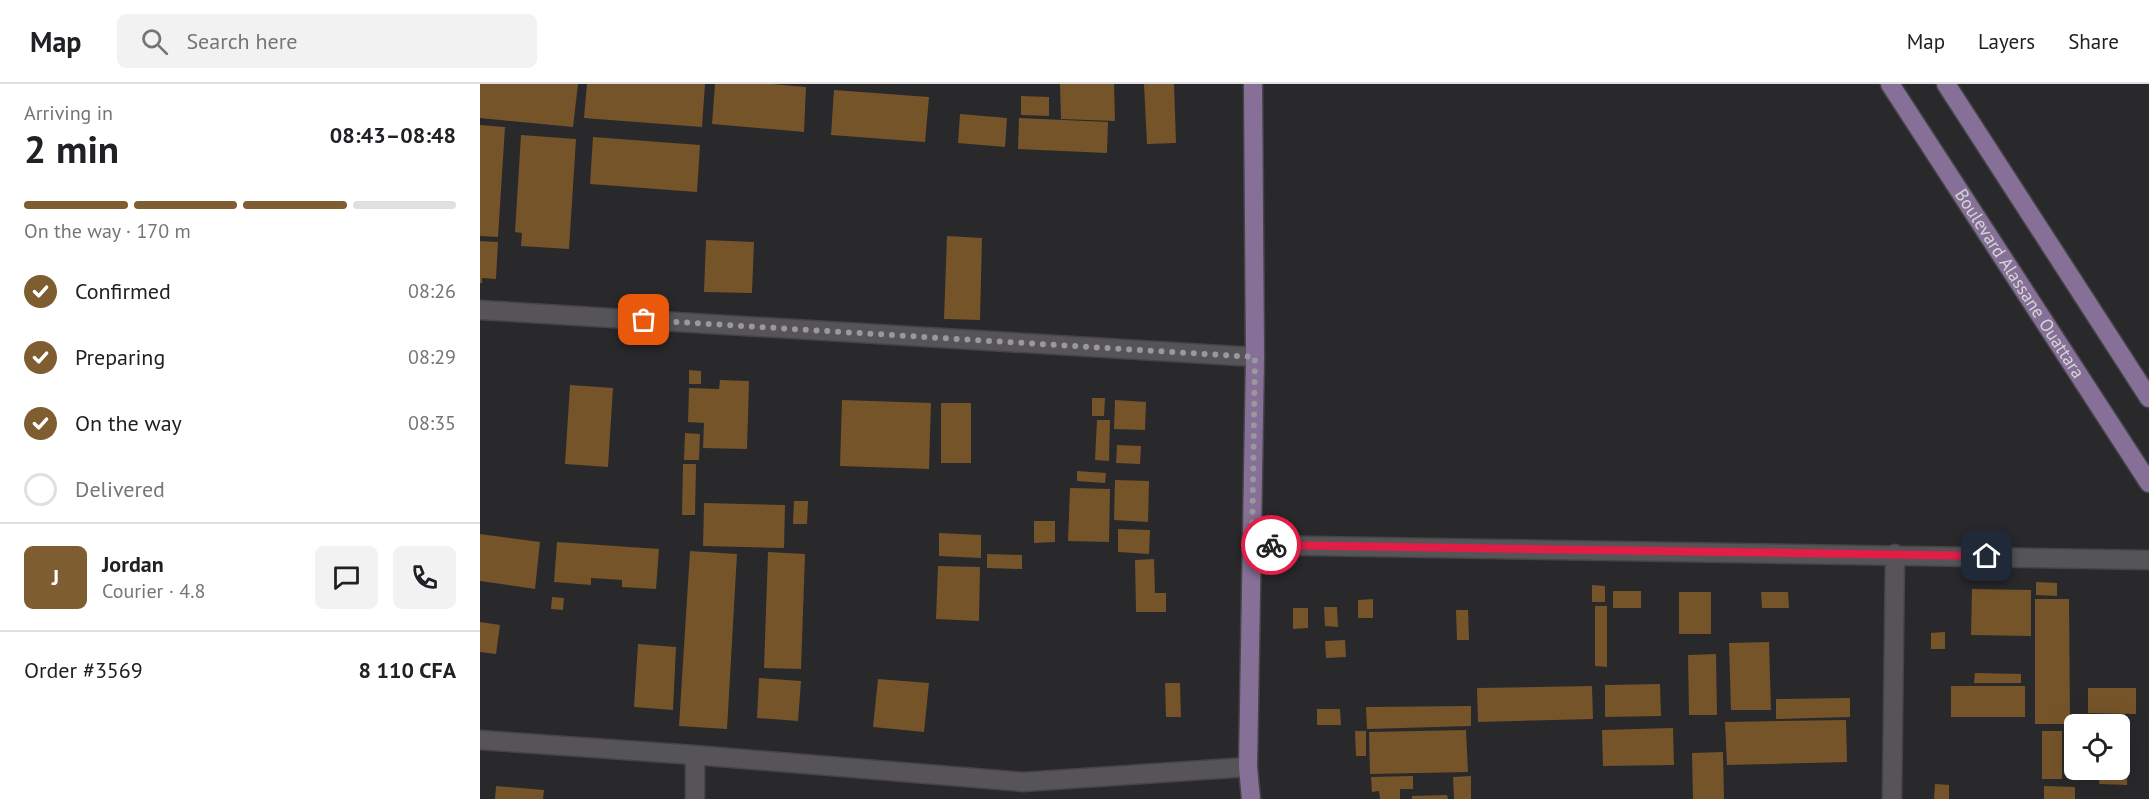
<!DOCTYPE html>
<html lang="en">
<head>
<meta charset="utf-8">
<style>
  :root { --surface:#fff; --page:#f2f2f2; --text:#202124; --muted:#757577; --line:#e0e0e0; --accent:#7e5d31 }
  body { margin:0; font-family:"PT Sans",sans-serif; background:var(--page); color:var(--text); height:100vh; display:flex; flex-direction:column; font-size:22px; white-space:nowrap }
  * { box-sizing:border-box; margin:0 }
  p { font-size:20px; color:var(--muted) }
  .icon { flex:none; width:33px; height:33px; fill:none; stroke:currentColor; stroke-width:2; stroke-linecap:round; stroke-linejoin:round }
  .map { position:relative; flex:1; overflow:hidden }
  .details { display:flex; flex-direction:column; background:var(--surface); width:480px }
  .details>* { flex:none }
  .controls { position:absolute; left:1584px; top:630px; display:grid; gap:12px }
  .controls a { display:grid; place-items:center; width:66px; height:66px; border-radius:9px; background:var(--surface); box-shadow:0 6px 24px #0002; font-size:30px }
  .pin { position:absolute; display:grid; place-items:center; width:51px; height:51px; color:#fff; margin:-26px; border-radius:12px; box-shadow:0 3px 9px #0006 }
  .courier { position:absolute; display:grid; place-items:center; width:60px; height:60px; margin:-30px; border:4px solid #e11d48; border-radius:50%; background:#fff; color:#222; box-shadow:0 2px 8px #0007 }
  .summary em { font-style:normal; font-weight:700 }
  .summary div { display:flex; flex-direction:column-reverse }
  .summary { display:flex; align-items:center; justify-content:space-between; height:102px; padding:0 24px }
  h1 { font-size:39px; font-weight:700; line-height:45px }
  .bar { display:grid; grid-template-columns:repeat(4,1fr); gap:9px 6px; align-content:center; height:72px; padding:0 24px }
  .bar i { height:8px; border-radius:4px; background:var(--line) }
  .bar .current { background:var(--accent) }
  .bar p { grid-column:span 4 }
  .line { display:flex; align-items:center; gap:15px; padding:0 24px; border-top:2px solid var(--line) }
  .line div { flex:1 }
  .round { display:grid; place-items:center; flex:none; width:63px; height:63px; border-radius:9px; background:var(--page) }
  ol { padding:0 24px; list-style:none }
  li { display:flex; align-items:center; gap:18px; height:66px }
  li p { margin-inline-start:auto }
  li .icon { padding:6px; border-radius:50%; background:var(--accent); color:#fff; stroke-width:4 }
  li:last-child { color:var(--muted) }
  li i { width:33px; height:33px; border:3px solid var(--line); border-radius:50% }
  header { display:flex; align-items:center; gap:36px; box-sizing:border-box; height:84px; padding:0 30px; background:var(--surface); border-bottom:2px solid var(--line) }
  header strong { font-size:28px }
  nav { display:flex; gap:33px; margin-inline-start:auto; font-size:21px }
  .search { width:420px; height:54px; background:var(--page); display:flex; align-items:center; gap:15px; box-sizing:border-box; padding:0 21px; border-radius:9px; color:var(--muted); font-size:22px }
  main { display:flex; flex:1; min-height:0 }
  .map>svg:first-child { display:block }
</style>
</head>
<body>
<header>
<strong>Map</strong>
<div class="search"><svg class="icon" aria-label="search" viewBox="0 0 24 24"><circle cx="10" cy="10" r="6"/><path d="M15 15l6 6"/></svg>Search here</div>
<nav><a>Map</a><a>Layers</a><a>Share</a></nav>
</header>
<main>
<section class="details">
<div class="summary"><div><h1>2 min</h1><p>Arriving in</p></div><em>08:43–08:48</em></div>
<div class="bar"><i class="current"></i><i class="current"></i><i class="current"></i><i></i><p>On the way · 170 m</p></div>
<ol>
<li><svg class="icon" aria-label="check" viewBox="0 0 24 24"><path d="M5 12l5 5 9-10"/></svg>Confirmed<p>08:26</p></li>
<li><svg class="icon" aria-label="check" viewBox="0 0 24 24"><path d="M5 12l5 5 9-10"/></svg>Preparing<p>08:29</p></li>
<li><svg class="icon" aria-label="check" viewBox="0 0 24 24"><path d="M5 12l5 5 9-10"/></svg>On the way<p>08:35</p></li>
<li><i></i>Delivered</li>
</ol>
<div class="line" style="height:108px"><b class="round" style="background:var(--accent);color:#fff">J</b><div><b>Jordan</b><p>Courier · 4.8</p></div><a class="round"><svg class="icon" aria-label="chat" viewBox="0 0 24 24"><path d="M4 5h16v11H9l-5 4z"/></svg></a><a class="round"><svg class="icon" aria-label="phone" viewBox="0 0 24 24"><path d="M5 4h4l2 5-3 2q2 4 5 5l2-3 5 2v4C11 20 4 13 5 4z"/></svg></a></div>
<div class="line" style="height:78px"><div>Order #3569</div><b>8 110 CFA</b></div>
</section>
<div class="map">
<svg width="1669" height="715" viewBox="0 0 1669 715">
  <rect width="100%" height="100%" fill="#29282b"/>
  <path fill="#75542a" d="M 0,0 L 98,0 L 93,43 L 0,34 Z
    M 107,0 L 225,0 L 222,43 L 104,34 Z
    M 235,0 L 292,0 L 326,3 L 324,48 L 232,40 Z
    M 580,0 L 634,0 L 635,37 L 581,35 Z
    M 664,0 L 694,0 L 696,59 L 667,60 Z
    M 354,6 L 449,13 L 445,58 L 351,51 Z
    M 541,12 L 569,13 L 569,32 L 541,31 Z
    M 480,30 L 527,34 L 525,63 L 478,59 Z
    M 539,34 L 628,38 L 627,69 L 538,65 Z
    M 0,41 L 25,43 L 18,153 L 0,152 Z
    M 41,51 L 96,55 L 89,165 L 41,162 L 42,149 L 35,148 Z
    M 113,53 L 220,61 L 217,108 L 110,100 Z
    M 467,152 L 502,154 L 500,236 L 464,235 Z
    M 226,156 L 274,158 L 272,209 L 224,208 Z
    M 0,157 L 18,158 L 16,195 L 2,194 L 2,199 L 0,199 Z
    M 209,286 L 221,287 L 221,300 L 209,300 Z
    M 240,296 L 269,297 L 267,365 L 223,364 L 224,339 L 208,338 L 209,304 L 239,305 Z
    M 90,301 L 133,304 L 128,383 L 85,380 Z
    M 612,314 L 625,314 L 624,332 L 612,332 Z
    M 362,316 L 451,319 L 449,385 L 360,382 Z
    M 635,316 L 666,318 L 665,346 L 634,345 Z
    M 461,319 L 491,319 L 491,379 L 461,379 Z
    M 617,336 L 630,336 L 629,377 L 615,376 Z
    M 205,349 L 220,350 L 219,376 L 204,376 Z
    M 637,361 L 661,362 L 660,380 L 636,379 Z
    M 203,380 L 216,380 L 215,431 L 202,431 Z
    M 597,387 L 626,389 L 625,399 L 597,397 Z
    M 635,396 L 669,397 L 668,438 L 634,436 Z
    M 590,404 L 630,405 L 629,458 L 588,457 Z
    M 314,417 L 328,417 L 327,440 L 313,440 Z
    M 224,419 L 305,421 L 304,464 L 223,462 Z
    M 554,437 L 575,437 L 575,458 L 554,459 Z
    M 638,445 L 670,446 L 669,470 L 638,468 Z
    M 459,449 L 501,451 L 501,474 L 459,472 Z
    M 0,450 L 60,458 L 55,505 L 0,497 Z
    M 77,458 L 179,465 L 176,505 L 142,503 L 142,496 L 111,494 L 111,501 L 74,498 Z
    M 210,467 L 257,470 L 247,645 L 199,642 Z
    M 288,468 L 325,470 L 321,585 L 284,584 Z
    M 507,470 L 542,471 L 542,485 L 507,484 Z
    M 674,475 L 675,509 L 686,509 L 686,528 L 656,528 L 655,476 Z
    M 458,482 L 500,483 L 499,537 L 456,535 Z
    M 1556,498 L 1577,499 L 1577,512 L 1556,511 Z
    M 1112,501 L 1125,502 L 1125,518 L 1112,518 Z
    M 1492,505 L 1551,506 L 1551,552 L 1491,551 Z
    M 1133,507 L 1161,507 L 1161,524 L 1133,524 Z
    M 1199,508 L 1231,508 L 1231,550 L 1199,550 Z
    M 1281,508 L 1308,508 L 1309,524 L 1282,524 Z
    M 72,513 L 84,514 L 83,526 L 71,525 Z
    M 893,515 L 893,534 L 878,534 L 878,516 Z
    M 1555,515 L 1589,515 L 1590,640 L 1555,640 Z
    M 1115,522 L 1127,522 L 1127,583 L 1115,582 Z
    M 844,523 L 857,523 L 858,543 L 845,542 Z
    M 813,524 L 828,524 L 828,544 L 813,545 Z
    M 976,526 L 988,526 L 989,556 L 977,556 Z
    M 0,538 L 20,541 L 16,570 L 0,568 Z
    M 1465,548 L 1465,565 L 1451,565 L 1451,549 Z
    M 865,556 L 866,573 L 846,574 L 845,557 Z
    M 1289,558 L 1291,626 L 1251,626 L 1249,559 Z
    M 158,560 L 196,563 L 193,626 L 154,623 Z
    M 1236,570 L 1237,631 L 1209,631 L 1208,571 Z
    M 1495,589 L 1541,590 L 1541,599 L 1494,599 Z
    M 279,594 L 321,597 L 318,637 L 277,634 Z
    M 398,595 L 449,599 L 444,648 L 393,643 Z
    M 685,599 L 700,599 L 701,633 L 686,633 Z
    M 1180,600 L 1181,632 L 1125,633 L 1125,601 Z
    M 1112,602 L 1113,635 L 998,638 L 997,604 Z
    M 1471,602 L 1545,602 L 1545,633 L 1471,633 Z
    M 1608,604 L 1656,604 L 1656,630 L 1608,629 Z
    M 1370,614 L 1370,633 L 1296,635 L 1296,615 Z
    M 991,622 L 991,642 L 887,645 L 886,623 Z
    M 837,625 L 860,625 L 861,641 L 837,641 Z
    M 1366,636 L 1367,678 L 1247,681 L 1245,638 Z
    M 1193,644 L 1194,681 L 1123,682 L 1122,646 Z
    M 986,646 L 988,688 L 890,690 L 889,648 Z
    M 875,647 L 886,647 L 886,672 L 876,672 Z
    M 1562,647 L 1582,647 L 1582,695 L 1562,695 Z
    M 1640,649 L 1648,650 L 1647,701 L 1619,700 L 1620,686 L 1640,686 Z
    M 1243,668 L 1244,715 L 1213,715 L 1212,669 Z
    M 933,692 L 933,705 L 920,705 L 920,715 L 900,715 L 899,707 L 892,708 L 891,693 Z
    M 991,692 L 991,715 L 974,715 L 973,693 Z
    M 1455,700 L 1469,701 L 1469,715 L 1454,715 Z
    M 16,702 L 64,706 L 63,715 L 15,715 Z
    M 1564,702 L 1595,703 L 1595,715 L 1564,715 Z
    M 967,711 L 968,715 L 932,715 L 932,712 Z"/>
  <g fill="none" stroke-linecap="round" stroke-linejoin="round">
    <defs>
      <path id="street" d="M 0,226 L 775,273
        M 772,461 L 1669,476
        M 0,656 L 215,671 L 543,698 L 768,683
        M 215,715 L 215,671
        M 1412,715 L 1415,470"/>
      <g id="primary">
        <path id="s1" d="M 1410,0 L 1669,399"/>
        <path d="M 1466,0 L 1669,314"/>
        <path d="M 771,715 L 768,683 L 775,273 L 773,0"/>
      </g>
    </defs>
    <use href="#street" stroke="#454446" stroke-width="21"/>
    <use href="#primary" stroke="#454446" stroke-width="21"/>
    <use href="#street" stroke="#565457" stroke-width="18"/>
    <use href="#primary" stroke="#867098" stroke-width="18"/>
  </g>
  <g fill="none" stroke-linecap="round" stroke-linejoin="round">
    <path stroke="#99989b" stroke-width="6" stroke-dasharray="0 10.8" d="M 164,236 L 775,273 L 772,461 L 791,461"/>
    <path stroke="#e11d48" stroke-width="8" d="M 791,461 L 1507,472"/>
  </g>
  <g text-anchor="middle" stroke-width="6" stroke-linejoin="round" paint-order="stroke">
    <g font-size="18" fill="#d6d5d7" stroke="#201e21">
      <text dy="6" stroke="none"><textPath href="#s1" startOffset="238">Boulevard Alassane Ouattara</textPath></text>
    </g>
  </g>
</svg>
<div class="controls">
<a><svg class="icon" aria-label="locate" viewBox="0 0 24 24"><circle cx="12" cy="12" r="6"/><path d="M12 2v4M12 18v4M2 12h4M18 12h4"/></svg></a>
</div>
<div class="pin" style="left:164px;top:236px;background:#ea580c"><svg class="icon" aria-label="bag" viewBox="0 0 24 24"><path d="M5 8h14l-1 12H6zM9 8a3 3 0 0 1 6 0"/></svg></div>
<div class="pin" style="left:1507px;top:472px;background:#1f2937"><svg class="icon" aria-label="home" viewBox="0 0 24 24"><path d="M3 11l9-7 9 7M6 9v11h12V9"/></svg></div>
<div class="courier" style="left:791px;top:461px"><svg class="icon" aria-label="bike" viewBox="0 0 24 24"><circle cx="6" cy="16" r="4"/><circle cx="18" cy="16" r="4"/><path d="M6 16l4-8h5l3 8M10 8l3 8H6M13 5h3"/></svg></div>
</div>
</main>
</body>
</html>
